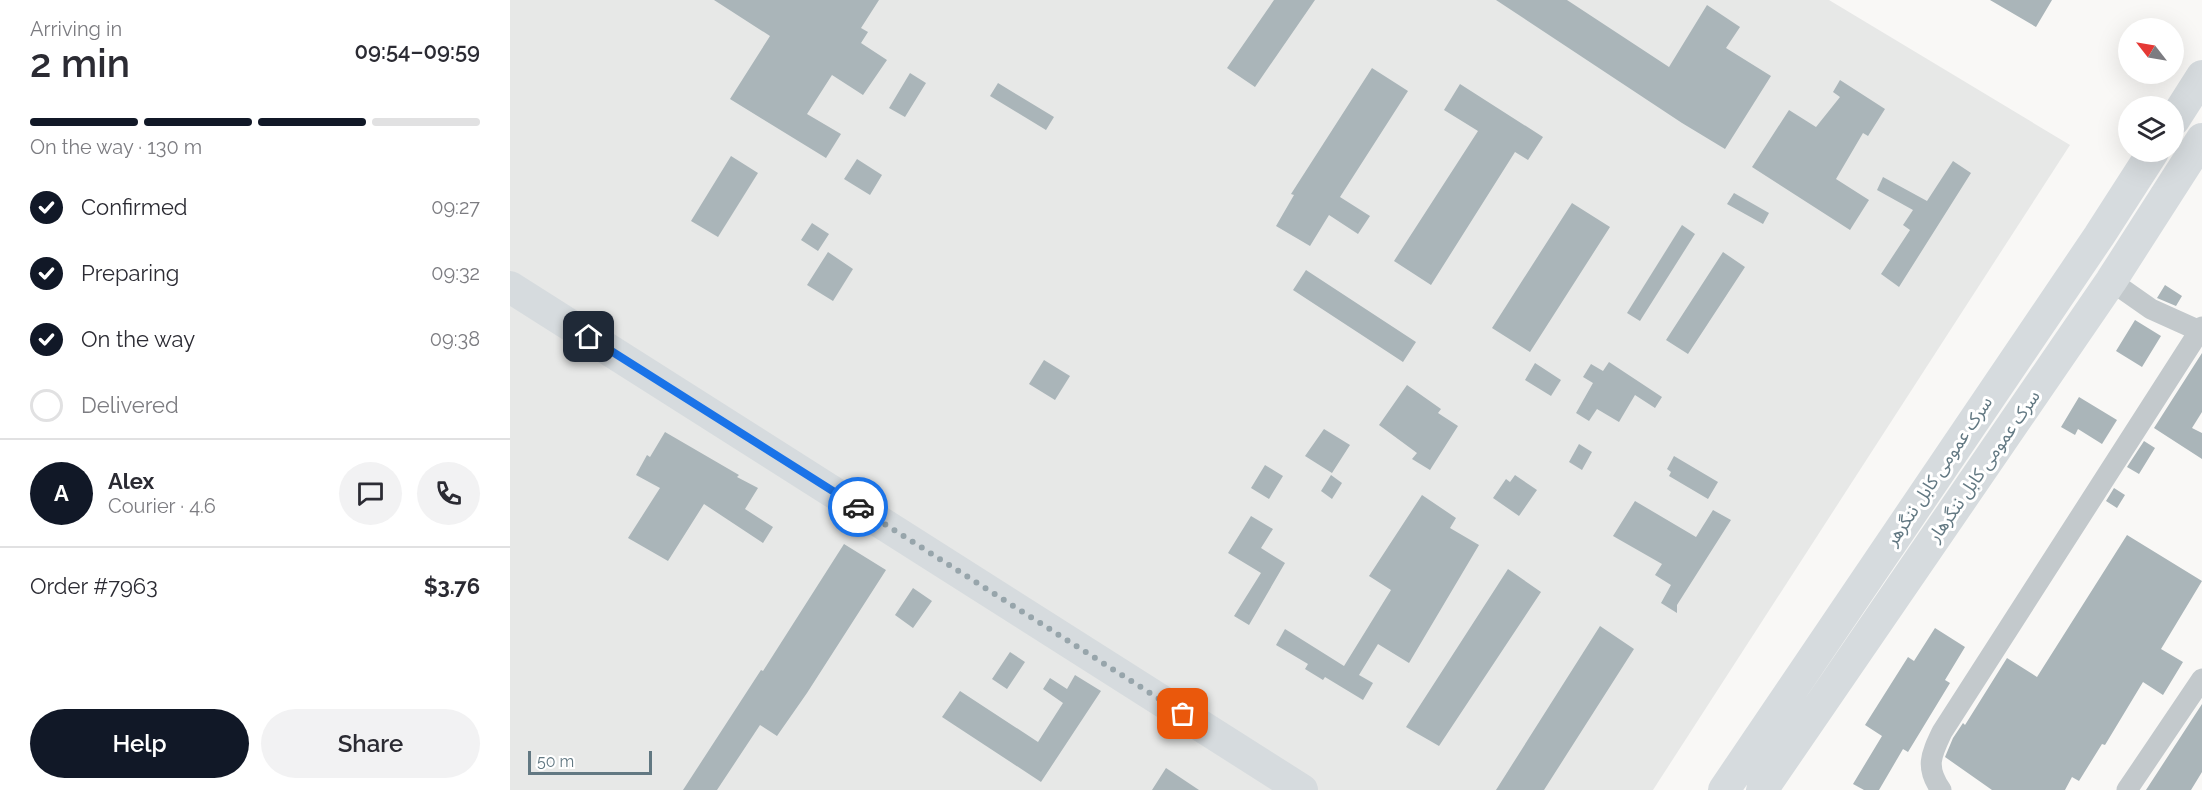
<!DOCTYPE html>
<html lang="en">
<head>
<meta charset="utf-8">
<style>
  :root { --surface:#fff; --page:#f2f2f3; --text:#2b2b33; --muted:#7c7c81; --line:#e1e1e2; --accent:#111827 }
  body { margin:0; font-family:Raleway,"Noto Sans Arabic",sans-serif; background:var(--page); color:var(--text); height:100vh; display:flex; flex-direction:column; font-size:22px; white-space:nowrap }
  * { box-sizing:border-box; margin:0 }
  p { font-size:20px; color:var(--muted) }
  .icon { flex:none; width:33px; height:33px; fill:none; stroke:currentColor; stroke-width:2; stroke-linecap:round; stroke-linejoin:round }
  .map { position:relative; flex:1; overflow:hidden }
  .side { display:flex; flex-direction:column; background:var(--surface); width:510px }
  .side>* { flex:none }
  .needle { width:39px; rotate:301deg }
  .tools { position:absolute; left:1608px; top:18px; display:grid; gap:12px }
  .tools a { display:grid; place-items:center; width:66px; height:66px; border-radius:50%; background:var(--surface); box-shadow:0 6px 24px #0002; font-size:30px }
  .scale { position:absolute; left:18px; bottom:15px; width:124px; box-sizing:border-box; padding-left:6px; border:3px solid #627882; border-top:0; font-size:16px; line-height:21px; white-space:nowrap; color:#627882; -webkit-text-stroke:4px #fff; paint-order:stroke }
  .pin { position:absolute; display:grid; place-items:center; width:51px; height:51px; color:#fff; margin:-26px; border-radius:12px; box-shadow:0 3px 9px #0006 }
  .courier { position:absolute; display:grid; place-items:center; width:60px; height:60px; margin:-30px; border:4px solid #1a73e8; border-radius:50%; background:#fff; color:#222; box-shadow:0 2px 8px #0007 }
  .headline em { font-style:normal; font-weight:600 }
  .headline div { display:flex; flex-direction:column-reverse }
  .headline { display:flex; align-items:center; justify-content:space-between; height:102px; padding:0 30px }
  h1 { font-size:39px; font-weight:600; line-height:45px }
  .bar { display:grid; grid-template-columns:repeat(4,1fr); gap:9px 6px; align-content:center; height:72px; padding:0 30px }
  .bar i { height:8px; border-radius:4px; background:var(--line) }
  .bar .active { background:var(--accent) }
  .bar p { grid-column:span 4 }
  .line { display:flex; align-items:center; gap:15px; padding:0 30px; border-top:2px solid var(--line) }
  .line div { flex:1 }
  .round { display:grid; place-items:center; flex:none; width:63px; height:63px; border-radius:32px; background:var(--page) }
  ol { padding:0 30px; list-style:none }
  li { display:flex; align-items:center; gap:18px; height:66px }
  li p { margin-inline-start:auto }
  li .icon { padding:6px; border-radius:50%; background:var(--accent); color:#fff; stroke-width:4 }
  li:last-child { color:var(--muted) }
  li i { width:33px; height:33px; border:3px solid var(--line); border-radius:50% }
  .cta { display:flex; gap:12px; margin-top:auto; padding:12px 30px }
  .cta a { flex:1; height:69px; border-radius:36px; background:var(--accent); color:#fff; font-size:24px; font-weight:600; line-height:69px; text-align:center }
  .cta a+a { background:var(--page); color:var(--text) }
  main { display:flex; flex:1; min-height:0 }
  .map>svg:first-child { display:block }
</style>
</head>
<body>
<main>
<section class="side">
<div class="headline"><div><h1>2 min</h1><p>Arriving in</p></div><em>09:54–09:59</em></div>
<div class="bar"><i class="active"></i><i class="active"></i><i class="active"></i><i></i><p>On the way · 130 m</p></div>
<ol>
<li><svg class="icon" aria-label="check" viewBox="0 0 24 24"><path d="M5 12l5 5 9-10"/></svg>Confirmed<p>09:27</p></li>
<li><svg class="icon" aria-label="check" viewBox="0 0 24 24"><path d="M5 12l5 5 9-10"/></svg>Preparing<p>09:32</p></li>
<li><svg class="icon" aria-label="check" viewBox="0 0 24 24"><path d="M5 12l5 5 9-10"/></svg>On the way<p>09:38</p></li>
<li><i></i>Delivered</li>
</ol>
<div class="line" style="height:108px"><b class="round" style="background:var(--accent);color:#fff">A</b><div><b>Alex</b><p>Courier · 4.6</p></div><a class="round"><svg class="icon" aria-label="chat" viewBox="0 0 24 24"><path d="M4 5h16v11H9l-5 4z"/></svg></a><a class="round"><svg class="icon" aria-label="phone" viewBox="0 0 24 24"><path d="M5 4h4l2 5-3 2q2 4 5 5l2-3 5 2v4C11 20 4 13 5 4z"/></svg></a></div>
<div class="line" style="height:78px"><div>Order #7963</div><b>$3.76</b></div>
<div class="cta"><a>Help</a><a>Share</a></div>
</section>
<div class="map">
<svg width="1692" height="790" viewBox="0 0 1692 790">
  <rect width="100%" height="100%" fill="#f9f8f6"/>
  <path fill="#e7e8e7" d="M 0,0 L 1319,0 L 1560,145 L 1143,790 L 0,790 Z"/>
  <path fill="#aab5b9" d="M 204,0 L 369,0 L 351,28 L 358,32 L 351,43 L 377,60 L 353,95 L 322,75 L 297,114 L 331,134 L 316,158 L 220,99 L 260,36 Z
    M 764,0 L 805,0 L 745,87 L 717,68 Z
    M 986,0 L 1057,0 L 1159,67 L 1197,5 L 1230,27 L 1216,48 L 1261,76 L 1215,149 L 1172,123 Z
    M 1480,0 L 1542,0 L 1526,27 Z
    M 862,68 L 898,91 L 830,197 L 860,216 L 848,234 L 819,215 L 800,246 L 766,226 L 784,195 L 781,194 Z
    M 400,73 L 416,83 L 395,117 L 379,108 Z
    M 1330,80 L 1375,109 L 1358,136 L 1353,133 L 1326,179 L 1359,200 L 1340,230 L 1242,167 L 1279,110 L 1306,127 L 1330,97 L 1323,92 Z
    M 488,83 L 544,117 L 536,130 L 480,96 Z
    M 950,84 L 1033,137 L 1018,160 L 1005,152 L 921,285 L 884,261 L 968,131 L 934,110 Z
    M 221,156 L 248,173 L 208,237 L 181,221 Z
    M 347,159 L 372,175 L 360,195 L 334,179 Z
    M 1443,161 L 1461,173 L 1389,287 L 1371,274 L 1400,230 L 1393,225 L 1403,210 L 1367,190 L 1373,177 L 1417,201 Z
    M 1224,193 L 1259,213 L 1253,224 L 1217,204 Z
    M 1062,203 L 1100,227 L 1020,352 L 982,328 Z
    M 302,223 L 319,234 L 308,251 L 291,240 Z
    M 1172,225 L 1185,234 L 1130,321 L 1117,313 Z
    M 318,252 L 343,269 L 323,301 L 297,285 Z
    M 1213,252 L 1235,267 L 1178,354 L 1156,340 Z
    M 796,270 L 906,342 L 893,362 L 783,290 Z
    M 1655,285 L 1672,296 L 1666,306 L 1647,298 Z
    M 1625,320 L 1651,336 L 1632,367 L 1606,351 Z
    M 1692,353 L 1692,412 L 1682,428 L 1692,433 L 1692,459 L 1644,428 Z
    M 534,360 L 560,376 L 545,400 L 519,384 Z
    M 1099,362 L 1152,397 L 1145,408 L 1125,395 L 1109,422 L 1087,409 L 1079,421 L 1066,413 L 1083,383 L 1073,377 L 1081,364 L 1093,371 Z
    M 1025,363 L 1051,380 L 1041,396 L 1015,380 Z
    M 897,385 L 931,409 L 928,413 L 948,426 L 920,470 L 902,459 L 907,453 L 869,425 Z
    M 1569,397 L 1607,420 L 1592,444 L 1568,429 L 1565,435 L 1551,427 Z
    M 814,429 L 840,445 L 822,473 L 795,456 Z
    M 155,432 L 229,475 L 227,477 L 248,488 L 235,509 L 263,527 L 253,543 L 194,504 L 158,561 L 118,538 L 150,488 L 126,475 L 137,455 L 140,457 Z
    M 1634,441 L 1645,448 L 1629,474 L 1617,467 Z
    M 1069,444 L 1082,452 L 1072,470 L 1059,462 Z
    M 1164,456 L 1208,482 L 1198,499 L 1159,476 L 1161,472 L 1157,469 Z
    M 755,465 L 773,476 L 759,499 L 741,488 Z
    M 821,475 L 832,483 L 822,499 L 811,491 Z
    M 1005,475 L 1027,490 L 1009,516 L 983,498 L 996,479 L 1000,482 Z
    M 1604,488 L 1615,495 L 1607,508 L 1596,501 Z
    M 912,495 L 946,518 L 940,528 L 969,545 L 899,663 L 868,644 L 849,675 L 863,683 L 853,700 L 815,677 L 813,680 L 795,669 L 798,664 L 766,645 L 775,629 L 834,666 L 881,590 L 859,576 Z
    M 1125,501 L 1186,537 L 1203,510 L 1221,520 L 1167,605 L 1167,613 L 1151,603 L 1161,585 L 1145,575 L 1152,564 L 1103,536 Z
    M 741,516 L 763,529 L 751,548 L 775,563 L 739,625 L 724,616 L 751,573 L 718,553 Z
    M 1617,535 L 1692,581 L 1651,649 L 1673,662 L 1653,695 L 1633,682 L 1595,745 L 1592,744 L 1569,781 L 1562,777 L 1555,790 L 1482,790 L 1435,757 L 1443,738 L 1453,723 L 1455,725 L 1497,658 L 1527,677 Z
    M 334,544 L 376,570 L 297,693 L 267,736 L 250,725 L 207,790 L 173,790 L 251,670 L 253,671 Z
    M 998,569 L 1031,592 L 929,746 L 896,727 Z
    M 403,588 L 422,601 L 403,628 L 385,615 Z
    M 1090,626 L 1124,649 L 1034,790 L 986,790 Z
    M 1425,628 L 1455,647 L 1435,680 L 1440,683 L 1398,752 L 1393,749 L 1369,790 L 1354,790 L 1343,784 L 1372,736 L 1355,725 L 1398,657 L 1404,661 Z
    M 500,652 L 515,662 L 497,689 L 482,679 Z
    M 565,675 L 591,691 L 531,782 L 432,717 L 450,691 L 528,742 L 553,703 L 533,689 L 540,678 L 557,689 Z
    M 1692,704 L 1692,772 L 1681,790 L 1636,790 Z
    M 656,768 L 689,790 L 642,790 Z"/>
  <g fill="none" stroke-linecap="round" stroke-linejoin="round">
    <path stroke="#c3c9cc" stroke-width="21" d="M 1601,281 L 1641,309 L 1692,332
      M 1431,790 C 1415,767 1421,755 1432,732 L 1692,327
      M 1617,790 L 1692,679"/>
    <path stroke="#d6dbde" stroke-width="32" d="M 1664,120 L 1692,76
      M 0,287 L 792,790
      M 1214,790 L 1589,236 L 1643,152
      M 1252,790 L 1601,281 L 1692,139"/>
  </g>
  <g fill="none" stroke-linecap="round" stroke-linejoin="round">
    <path stroke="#97a5ab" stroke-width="6" stroke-dasharray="0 10.8" d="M 348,507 L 673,714"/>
    <path stroke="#1a73e8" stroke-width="8" d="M 79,337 L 348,507"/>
  </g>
  <g text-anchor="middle" stroke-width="6" stroke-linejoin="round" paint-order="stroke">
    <g font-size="18" fill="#627882" stroke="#fff">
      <text transform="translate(1474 466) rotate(-55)" y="6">سرک عمومی کابل ننگرهار</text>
      <text transform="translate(1429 471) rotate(-56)" y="6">سرک عمومی کابل ننگرهر</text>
    </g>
  </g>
</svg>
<div class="tools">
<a><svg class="needle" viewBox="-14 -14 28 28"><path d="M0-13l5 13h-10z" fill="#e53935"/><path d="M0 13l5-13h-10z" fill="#7c7c81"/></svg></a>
<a><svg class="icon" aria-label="layers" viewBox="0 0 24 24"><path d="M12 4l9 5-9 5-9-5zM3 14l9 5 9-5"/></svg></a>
</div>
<div class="scale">50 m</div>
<div class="pin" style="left:673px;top:714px;background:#ea580c"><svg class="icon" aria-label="bag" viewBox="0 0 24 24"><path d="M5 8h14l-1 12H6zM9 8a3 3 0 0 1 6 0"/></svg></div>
<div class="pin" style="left:79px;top:337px;background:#1f2937"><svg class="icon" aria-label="home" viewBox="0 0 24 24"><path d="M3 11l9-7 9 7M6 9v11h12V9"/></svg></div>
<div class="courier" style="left:348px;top:507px"><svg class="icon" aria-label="car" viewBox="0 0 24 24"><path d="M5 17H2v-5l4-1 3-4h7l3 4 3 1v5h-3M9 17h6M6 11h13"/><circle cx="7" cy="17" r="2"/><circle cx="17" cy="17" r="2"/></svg></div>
</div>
</main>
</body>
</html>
